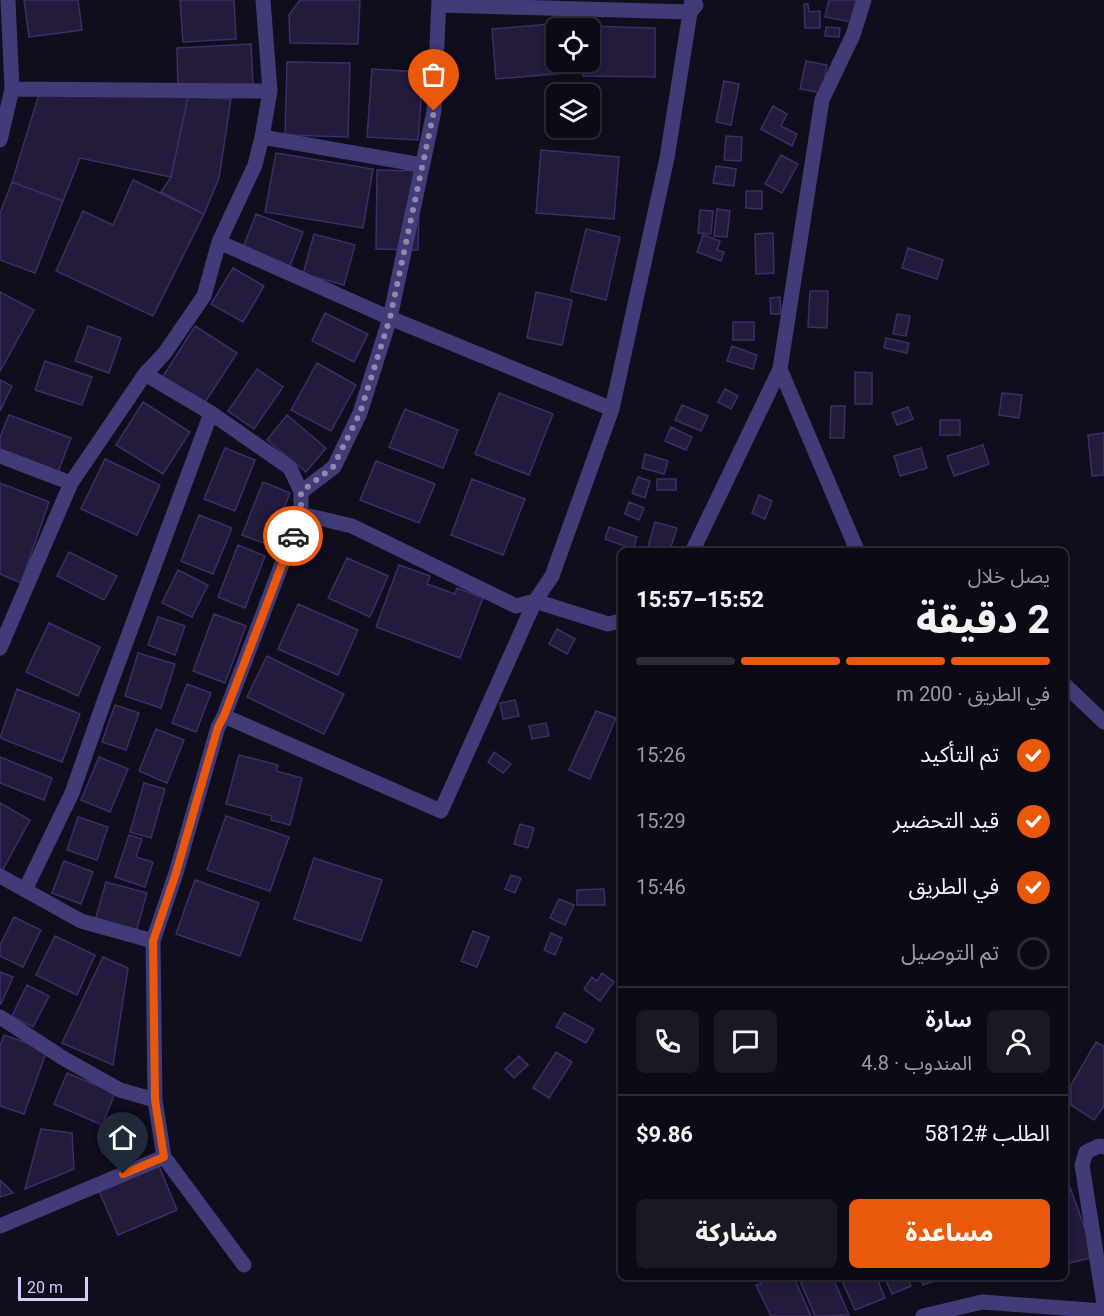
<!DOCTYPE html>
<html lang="ar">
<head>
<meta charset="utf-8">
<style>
  :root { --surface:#0c0a15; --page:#1a1822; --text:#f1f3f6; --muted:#9a9aa0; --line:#2c2b34; --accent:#ea580c }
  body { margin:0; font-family:Roboto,"Noto Sans Arabic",sans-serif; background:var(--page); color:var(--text); direction:rtl; height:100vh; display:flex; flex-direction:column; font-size:22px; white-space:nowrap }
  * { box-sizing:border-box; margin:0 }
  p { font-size:20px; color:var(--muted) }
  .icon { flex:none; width:33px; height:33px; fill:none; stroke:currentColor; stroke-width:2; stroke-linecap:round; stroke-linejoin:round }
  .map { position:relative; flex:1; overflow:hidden; direction:ltr }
  .sheet { position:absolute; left:618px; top:548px; width:450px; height:732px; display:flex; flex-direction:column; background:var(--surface); border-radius:9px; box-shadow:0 3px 9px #0003,0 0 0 2px var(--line); direction:rtl }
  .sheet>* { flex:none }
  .controls { position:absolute; left:546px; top:18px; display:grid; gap:12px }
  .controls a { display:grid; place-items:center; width:54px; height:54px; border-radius:9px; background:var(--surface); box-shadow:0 3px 9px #0003,0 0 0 2px var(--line); font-size:30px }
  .scale { position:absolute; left:18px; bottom:15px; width:70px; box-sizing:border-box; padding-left:6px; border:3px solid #d4ccfb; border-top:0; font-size:16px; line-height:21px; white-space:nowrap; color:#d4ccfb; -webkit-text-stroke:4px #100d1c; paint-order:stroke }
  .pin { position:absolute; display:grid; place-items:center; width:51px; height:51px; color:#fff; margin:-62px -26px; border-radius:50% 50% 50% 0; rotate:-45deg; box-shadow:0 0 6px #0007 }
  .pin .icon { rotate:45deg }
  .courier { position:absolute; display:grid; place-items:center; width:60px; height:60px; margin:-30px; border:4px solid #ea580c; border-radius:50%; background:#fff; color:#222; box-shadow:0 2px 8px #0007 }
  .head em { font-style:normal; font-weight:800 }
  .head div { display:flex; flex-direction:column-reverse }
  .head { display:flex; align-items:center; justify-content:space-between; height:102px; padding:0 18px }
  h1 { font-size:39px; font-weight:800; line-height:45px }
  .bar { display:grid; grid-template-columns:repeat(4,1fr); gap:9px 6px; align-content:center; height:72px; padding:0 18px }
  .bar i { height:8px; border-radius:4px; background:var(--line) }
  .bar .selected { background:var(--accent) }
  .bar p { grid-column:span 4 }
  .line { display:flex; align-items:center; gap:15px; padding:0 18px; border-top:2px solid var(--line) }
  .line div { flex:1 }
  .round { display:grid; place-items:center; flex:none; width:63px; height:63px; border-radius:9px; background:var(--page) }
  ol { padding:0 18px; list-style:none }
  li { display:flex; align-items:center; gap:18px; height:66px }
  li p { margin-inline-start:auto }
  li .icon { padding:6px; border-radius:50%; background:var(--accent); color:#fff; stroke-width:4 }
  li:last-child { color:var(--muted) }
  li i { width:33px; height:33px; border:3px solid var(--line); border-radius:50% }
  .cta { display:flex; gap:12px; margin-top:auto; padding:12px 18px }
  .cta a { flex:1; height:69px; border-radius:9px; background:var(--accent); color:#fff; font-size:24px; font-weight:800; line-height:69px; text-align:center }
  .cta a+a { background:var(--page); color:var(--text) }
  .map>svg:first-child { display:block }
</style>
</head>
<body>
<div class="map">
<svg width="1104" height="1316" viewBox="0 0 1104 1316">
  <rect width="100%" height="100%" fill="#100d1c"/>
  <path fill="#231a3c" stroke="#3c2e66" stroke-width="1.5" d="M 24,0 L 78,0 L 82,30 L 29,37 Z
    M 180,0 L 234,0 L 236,39 L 183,42 Z
    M 300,0 L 360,0 L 358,44 L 290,43 L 289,15 Z
    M 829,0 L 856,0 L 851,22 L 825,17 Z
    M 804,4 L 808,4 L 809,12 L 820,11 L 820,28 L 805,28 Z
    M 562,23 L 563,28 L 556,28 L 556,62 L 565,62 L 566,73 L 496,79 L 492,29 Z
    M 584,26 L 655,28 L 655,77 L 583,76 L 584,62 L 590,62 L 590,28 L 584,28 Z
    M 826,27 L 840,28 L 839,37 L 825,36 Z
    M 251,44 L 253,86 L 178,89 L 177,48 Z
    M 806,61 L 827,65 L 822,93 L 800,89 Z
    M 287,62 L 350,63 L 348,137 L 285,135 Z
    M 372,69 L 423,72 L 418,140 L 367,137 Z
    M 724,81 L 739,84 L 731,125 L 716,122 Z
    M 40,91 L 188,97 L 171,177 L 80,158 L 63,201 L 12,182 Z
    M 188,97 L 231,99 L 219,178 L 204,214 L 161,192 L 171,177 Z
    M 773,106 L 787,114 L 781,126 L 797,134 L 792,146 L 761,129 Z
    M 726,136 L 742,137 L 741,161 L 724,160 Z
    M 541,150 L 619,157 L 614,219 L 536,213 Z
    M 276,153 L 373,169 L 363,228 L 265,212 Z
    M 781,155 L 798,164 L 782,193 L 765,184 Z
    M 716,166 L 736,169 L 734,186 L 713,183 Z
    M 377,170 L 420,171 L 418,250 L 376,249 Z
    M 133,180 L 204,214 L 153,316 L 56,271 L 83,211 L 113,225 Z
    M 12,182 L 63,201 L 35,273 L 0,260 L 0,213 Z
    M 746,191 L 762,191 L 762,209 L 746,208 Z
    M 717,209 L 730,211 L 727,237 L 714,236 Z
    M 700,210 L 713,211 L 711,234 L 698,233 Z
    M 256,214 L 303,232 L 290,266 L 243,248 Z
    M 586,229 L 620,237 L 606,300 L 571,291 Z
    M 773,233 L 774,273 L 756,274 L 755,234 Z
    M 314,234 L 355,245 L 344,285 L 303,274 Z
    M 703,235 L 720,241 L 717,250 L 724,252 L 721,261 L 697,252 Z
    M 908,248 L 943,260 L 937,279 L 902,268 Z
    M 233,268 L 264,286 L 243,322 L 211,304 Z
    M 810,291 L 828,291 L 827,328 L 808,327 Z
    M 0,292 L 34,310 L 0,371 Z
    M 536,292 L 572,300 L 562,345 L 527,338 Z
    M 780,297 L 781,314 L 771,314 L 770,298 Z
    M 325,313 L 368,334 L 354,362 L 312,341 Z
    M 897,314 L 910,316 L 906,336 L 893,334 Z
    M 733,322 L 754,322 L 754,340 L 733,340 Z
    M 88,326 L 121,338 L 109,373 L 75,361 Z
    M 195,326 L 237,353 L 204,404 L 162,378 Z
    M 886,338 L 909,343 L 907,353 L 884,348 Z
    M 732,346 L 757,355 L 753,369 L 727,361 Z
    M 45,361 L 92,377 L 82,405 L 35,390 Z
    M 317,363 L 356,385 L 331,431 L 291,410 Z
    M 257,369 L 283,387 L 254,429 L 228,411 Z
    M 855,372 L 872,373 L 872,404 L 855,404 Z
    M 0,380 L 12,386 L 0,411 Z
    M 725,389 L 738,396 L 731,409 L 718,402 Z
    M 499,393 L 553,414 L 529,475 L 475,454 Z
    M 1002,393 L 1022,395 L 1019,418 L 999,415 Z
    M 143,402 L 190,432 L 163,474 L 116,445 Z
    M 682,405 L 708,416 L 701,431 L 675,420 Z
    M 831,406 L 845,406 L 844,438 L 830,438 Z
    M 908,407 L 913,419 L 897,425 L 892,413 Z
    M 405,409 L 458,430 L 443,468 L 389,447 Z
    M 9,415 L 71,438 L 58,472 L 0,450 L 0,437 Z
    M 287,415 L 326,448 L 306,472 L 267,440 Z
    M 940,420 L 960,420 L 960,435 L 940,435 Z
    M 671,427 L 692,437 L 686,450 L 665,441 Z
    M 1104,433 L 1104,475 L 1092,476 L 1088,435 Z
    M 983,445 L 989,464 L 954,476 L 947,456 Z
    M 225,448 L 255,460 L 235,511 L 204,499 Z
    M 921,448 L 927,468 L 900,476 L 894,456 Z
    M 645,454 L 668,461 L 664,474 L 642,468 Z
    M 105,459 L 160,485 L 137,535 L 81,509 Z
    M 376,461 L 435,484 L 419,523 L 360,500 Z
    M 638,477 L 650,481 L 645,498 L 632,493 Z
    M 472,479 L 525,499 L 503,555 L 451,535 Z
    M 657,479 L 676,479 L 676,490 L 657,490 Z
    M 263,482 L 290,493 L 269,545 L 242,535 Z
    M 0,483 L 49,502 L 21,583 L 0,574 Z
    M 759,495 L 772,501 L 765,519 L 752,513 Z
    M 629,502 L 644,508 L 639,520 L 625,514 Z
    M 199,515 L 232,528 L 213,574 L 181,561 Z
    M 655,522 L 677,528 L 670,550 L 647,550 Z
    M 609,527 L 637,537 L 633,549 L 605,539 Z
    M 238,545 L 265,556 L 245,608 L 218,597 Z
    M 69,552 L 117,576 L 104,600 L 57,576 Z
    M 347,558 L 388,576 L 370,617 L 328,598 Z
    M 399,565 L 430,576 L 427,584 L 455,594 L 457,588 L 483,598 L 460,658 L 376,627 Z
    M 178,570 L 208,585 L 192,617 L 162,603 Z
    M 298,604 L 358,630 L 338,675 L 278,649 Z
    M 214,614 L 246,626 L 225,683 L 193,671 Z
    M 158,617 L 185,626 L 175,655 L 148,645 Z
    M 49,623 L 100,647 L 78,696 L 26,672 Z
    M 557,629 L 575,639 L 567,654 L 549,644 Z
    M 138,653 L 175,664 L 161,708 L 125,696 Z
    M 267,656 L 344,694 L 324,734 L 247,697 Z
    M 187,684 L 211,693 L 196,732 L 172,723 Z
    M 17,689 L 80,714 L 62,762 L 0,738 Z
    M 515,700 L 519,716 L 503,719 L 500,703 Z
    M 115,705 L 139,713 L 126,750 L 102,742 Z
    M 596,711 L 616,718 L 590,779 L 569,770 Z
    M 546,723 L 549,736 L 532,739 L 529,726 Z
    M 156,729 L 184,740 L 167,783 L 139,771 Z
    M 494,752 L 511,764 L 503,773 L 488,762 Z
    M 239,755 L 278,765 L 276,771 L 302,778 L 290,825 L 271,820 L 272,816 L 226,804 Z
    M 0,757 L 52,778 L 44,800 L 0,783 Z
    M 99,757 L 128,769 L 110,812 L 81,800 Z
    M 144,783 L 165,789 L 151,838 L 130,832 Z
    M 0,803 L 30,820 L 2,871 L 0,871 Z
    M 226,816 L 289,837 L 270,891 L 207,870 Z
    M 78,817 L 108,827 L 97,860 L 67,850 Z
    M 520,824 L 534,828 L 528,848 L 514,844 Z
    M 129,835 L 142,839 L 136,857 L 153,862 L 145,887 L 115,877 Z
    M 314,858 L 382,880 L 361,941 L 294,919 Z
    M 64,861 L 93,872 L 81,904 L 52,893 Z
    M 511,875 L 521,878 L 515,893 L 505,889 Z
    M 195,880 L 259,903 L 240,956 L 176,934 Z
    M 106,882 L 147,893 L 136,932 L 95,921 Z
    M 604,889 L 605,905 L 577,905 L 577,890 Z
    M 559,899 L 574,905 L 565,925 L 550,918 Z
    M 14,917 L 41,930 L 23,967 L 0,956 L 0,945 Z
    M 473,931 L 489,937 L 477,967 L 461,961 Z
    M 551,933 L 562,938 L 555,955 L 544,950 Z
    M 55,936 L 95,955 L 77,995 L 36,975 Z
    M 103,957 L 128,968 L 113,1065 L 62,1043 Z
    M 0,972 L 13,977 L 1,1004 L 0,1004 Z
    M 602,973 L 614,982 L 600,1001 L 584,989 L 592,977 L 597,981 Z
    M 27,985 L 49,996 L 33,1027 L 12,1016 Z
    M 564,1013 L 594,1029 L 586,1043 L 556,1027 Z
    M 4,1035 L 47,1050 L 24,1114 L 0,1106 L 0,1046 Z
    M 1096,1042 L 1104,1046 L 1104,1106 L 1094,1120 L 1071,1105 L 1071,1085 Z
    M 556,1052 L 572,1062 L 549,1098 L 533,1088 Z
    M 519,1056 L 528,1065 L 514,1078 L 505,1069 Z
    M 67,1073 L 115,1093 L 102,1125 L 54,1104 Z
    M 41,1129 L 72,1133 L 74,1169 L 25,1189 Z
    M 159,1166 L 177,1210 L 118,1235 L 99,1191 Z
    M 0,1180 L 13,1193 L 0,1197 Z
    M 1065,1187 L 1070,1187 L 1095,1257 L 1065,1264 Z
    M 757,1276 L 793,1276 L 811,1316 L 771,1316 L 756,1285 L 761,1284 Z
    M 798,1276 L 832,1276 L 849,1315 L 815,1316 Z
    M 840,1276 L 876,1276 L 885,1298 L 855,1310 Z
    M 884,1276 L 907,1276 L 911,1286 L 892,1294 Z
    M 920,1276 L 948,1276 L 923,1285 Z"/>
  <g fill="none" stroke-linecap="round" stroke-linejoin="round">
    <path stroke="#413b78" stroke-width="15" d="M 439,5 L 690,12 L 696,5
      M 12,89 L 270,91
      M 262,137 L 422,165
      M 0,140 L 12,89 L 8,0
      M 219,242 L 390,318 L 612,409
      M 780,369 L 857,550
      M 145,374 L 211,413 L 290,468 L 301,492 L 301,514 L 224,716 L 218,727 L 176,873 L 153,941 L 155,1100 L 164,1157 L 244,1265
      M 0,456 L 71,483
      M 301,492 L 334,467 L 360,413 L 390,318 L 434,111 L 439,0
      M 301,514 L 352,526 L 516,606 L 535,601 L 552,576 L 612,409 L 667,158 L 692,0
      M 693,550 L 780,369 L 822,100 L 853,35 L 864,0
      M 0,648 L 71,483 L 145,374 L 164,354 L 204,296 L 219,242 L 255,165 L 262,137 L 270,91 L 263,0
      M 1065,685 L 1104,722
      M 224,716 L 441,811 L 535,601 L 608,624 L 621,621
      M 0,876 L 81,921 L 153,941
      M 25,890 L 72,793 L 107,693 L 211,413
      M 0,1017 L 63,1058 L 120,1090 L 155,1100
      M 1104,1147 L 1099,1146 L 1086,1152 L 1082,1165 L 1104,1304
      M 0,1226 L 164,1157"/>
    <path stroke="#413b78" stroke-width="15" d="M 923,1316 L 982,1302 L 1104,1311"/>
  </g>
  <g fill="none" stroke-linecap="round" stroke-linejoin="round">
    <path stroke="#8f89ad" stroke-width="6" stroke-dasharray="0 10.8" d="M 293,536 L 301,514 L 301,492 L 333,467 L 360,413 L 390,318 L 434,111"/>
    <path stroke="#ea580c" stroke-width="8" d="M 123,1174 L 164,1157 L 155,1100 L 153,941 L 176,873 L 218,727 L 224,716 L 293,536"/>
  </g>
</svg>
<div class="controls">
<a><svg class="icon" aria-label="locate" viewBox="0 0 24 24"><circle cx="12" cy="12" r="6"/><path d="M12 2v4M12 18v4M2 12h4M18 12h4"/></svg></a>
<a><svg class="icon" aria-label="layers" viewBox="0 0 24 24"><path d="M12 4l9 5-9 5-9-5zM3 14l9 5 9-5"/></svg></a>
</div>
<div class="scale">20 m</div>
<div class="pin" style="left:434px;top:111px;background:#ea580c"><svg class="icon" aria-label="bag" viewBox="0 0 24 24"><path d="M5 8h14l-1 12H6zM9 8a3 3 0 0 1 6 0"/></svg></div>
<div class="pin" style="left:123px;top:1174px;background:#1f2937"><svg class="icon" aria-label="home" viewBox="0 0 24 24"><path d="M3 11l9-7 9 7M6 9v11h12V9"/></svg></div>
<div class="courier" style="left:293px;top:536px"><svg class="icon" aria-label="car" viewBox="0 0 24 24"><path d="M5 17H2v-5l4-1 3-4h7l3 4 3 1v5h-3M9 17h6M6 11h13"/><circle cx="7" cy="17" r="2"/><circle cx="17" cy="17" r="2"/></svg></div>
<section class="sheet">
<div class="head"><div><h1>2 دقيقة</h1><p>يصل خلال</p></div><em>15:52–15:57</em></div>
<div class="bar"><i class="selected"></i><i class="selected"></i><i class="selected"></i><i></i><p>في الطريق · 200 m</p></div>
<ol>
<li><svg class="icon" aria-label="check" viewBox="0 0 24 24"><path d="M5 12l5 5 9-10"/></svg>تم التأكيد<p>15:26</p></li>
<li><svg class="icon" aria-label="check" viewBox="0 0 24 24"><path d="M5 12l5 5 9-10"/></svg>قيد التحضير<p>15:29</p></li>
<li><svg class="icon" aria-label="check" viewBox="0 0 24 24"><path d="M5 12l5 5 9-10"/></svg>في الطريق<p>15:46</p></li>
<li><i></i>تم التوصيل</li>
</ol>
<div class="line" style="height:108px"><a class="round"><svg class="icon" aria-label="person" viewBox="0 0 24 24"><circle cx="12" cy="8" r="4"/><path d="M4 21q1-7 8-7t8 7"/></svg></a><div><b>سارة</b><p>المندوب · 4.8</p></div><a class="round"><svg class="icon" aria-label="chat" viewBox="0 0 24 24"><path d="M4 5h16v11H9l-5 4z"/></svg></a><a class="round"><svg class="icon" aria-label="phone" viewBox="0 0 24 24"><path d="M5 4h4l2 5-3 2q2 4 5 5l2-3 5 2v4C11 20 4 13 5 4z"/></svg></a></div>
<div class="line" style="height:78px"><div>الطلب #5812</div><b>$9.86</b></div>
<div class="cta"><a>مساعدة</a><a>مشاركة</a></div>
</section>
</div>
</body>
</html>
